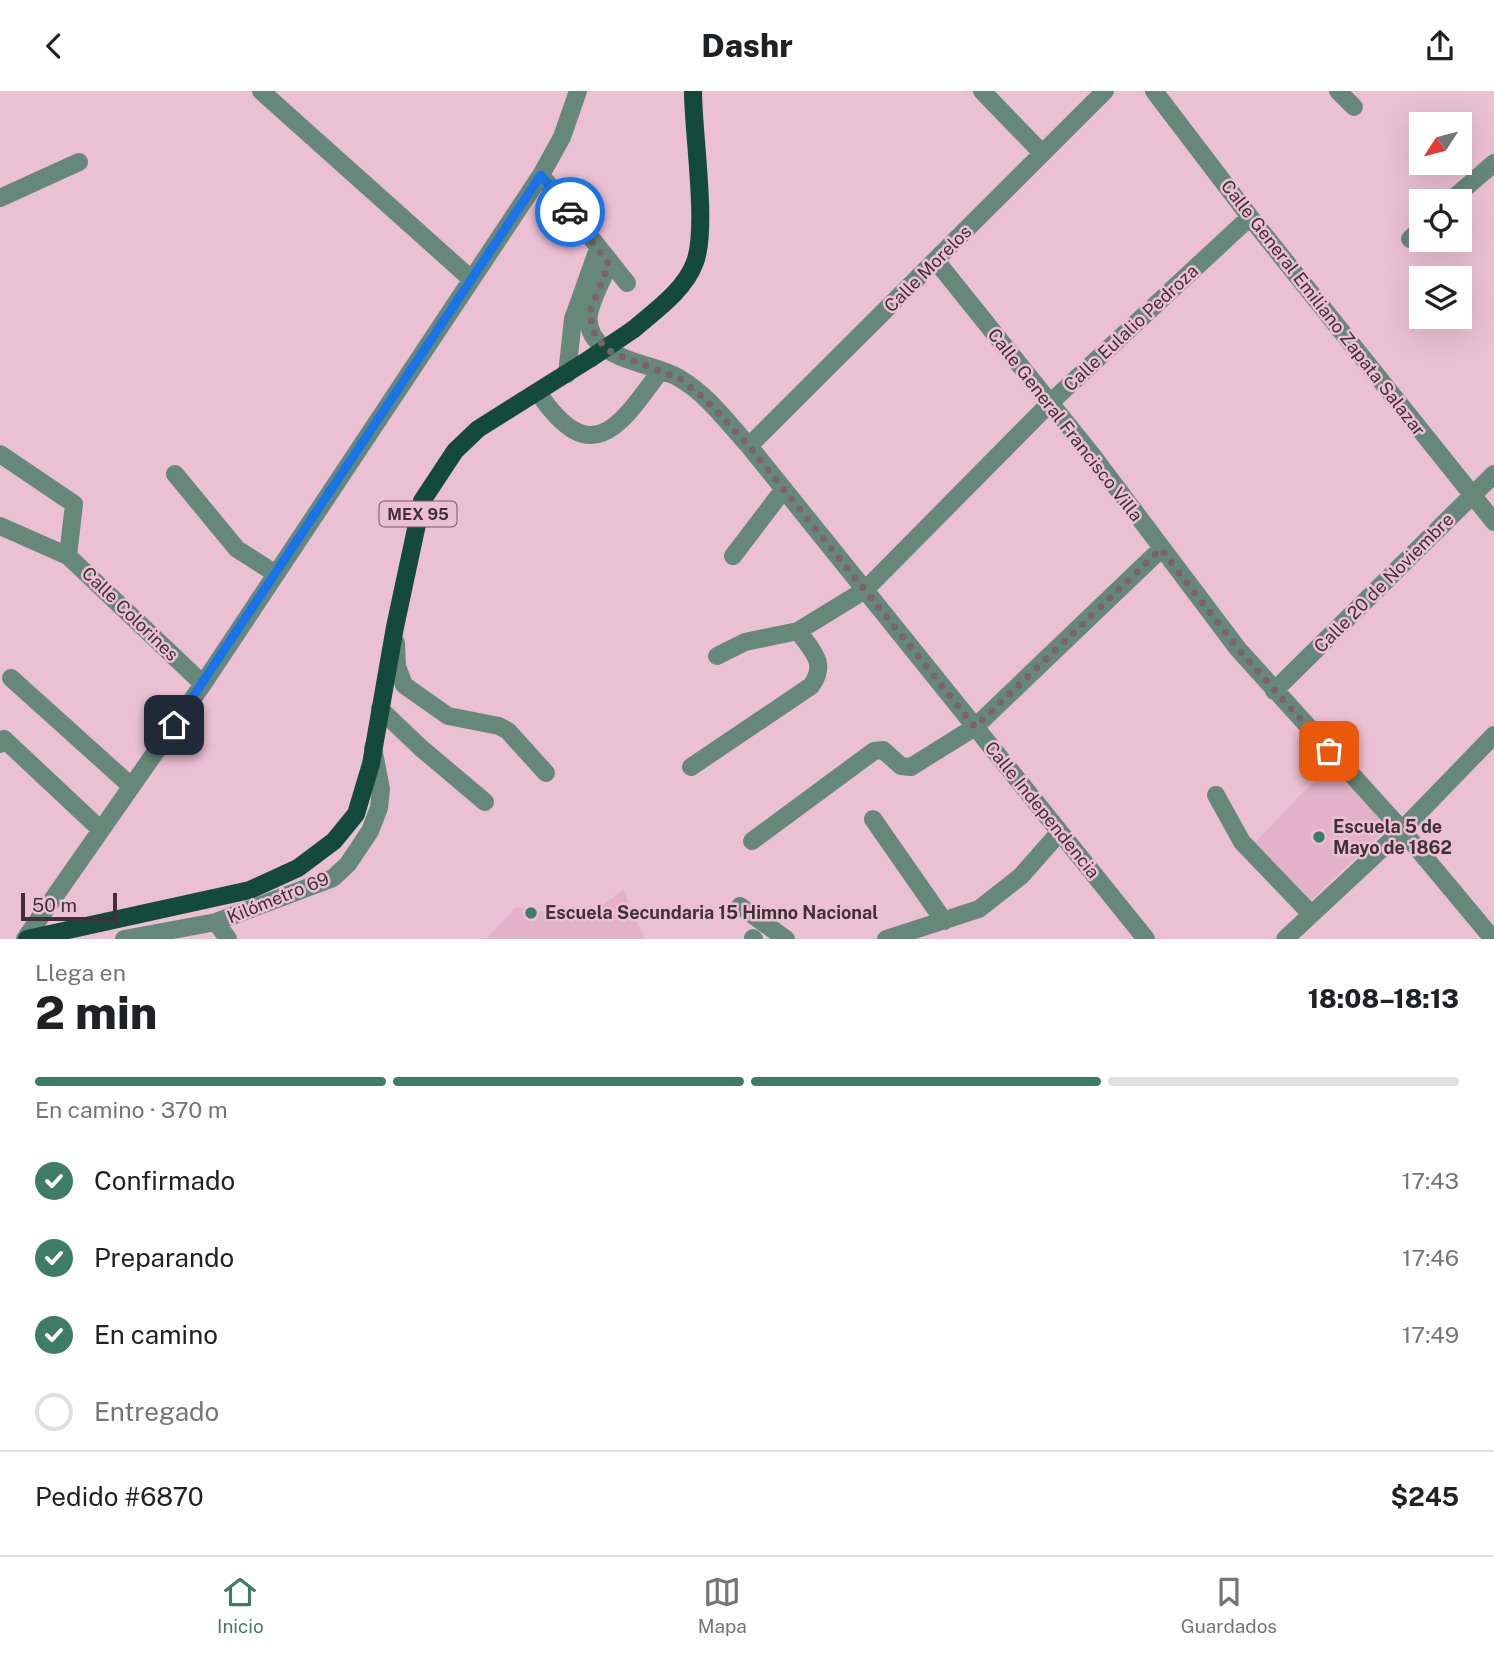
<!DOCTYPE html>
<html lang="es">
<head>
<meta charset="utf-8">
<style>
  :root { --surface:#fff; --page:#f6f6f6; --text:#202124; --muted:#757577; --line:#e0e0e0; --accent:#3e7c68 }
  body { margin:0; font-family:"Public Sans",sans-serif; background:var(--page); color:var(--text); height:100vh; display:flex; flex-direction:column; font-size:26px; white-space:nowrap }
  * { box-sizing:border-box; margin:0 }
  p { font-size:23px; color:var(--muted) }
  .icon { flex:none; width:38px; height:38px; fill:none; stroke:currentColor; stroke-width:2; stroke-linecap:round; stroke-linejoin:round }
  .map { position:relative; height:848px; overflow:hidden }
  .sheet { display:flex; flex-direction:column; background:var(--surface); flex:1 }
  .sheet>* { flex:none }
  .needle { width:46px; rotate:234deg }
  .controls { position:absolute; left:1409px; top:21px; display:grid; gap:14px }
  .controls a { display:grid; place-items:center; width:63px; height:63px; border-radius:0px; background:var(--surface); box-shadow:0 7px 28px #0002; font-size:35px }
  .scale { position:absolute; left:21px; bottom:18px; width:96px; box-sizing:border-box; padding-left:7px; border:4px solid #423038; border-top:0; font-size:19px; line-height:24px; white-space:nowrap; color:#423038; -webkit-text-stroke:5px #ebc0d3; paint-order:stroke }
  .pin { position:absolute; display:grid; place-items:center; width:60px; height:60px; color:#fff; margin:-30px; border-radius:14px; box-shadow:0 4px 10px #0006 }
  .courier { position:absolute; display:grid; place-items:center; width:70px; height:70px; margin:-35px; border:5px solid #1a73e8; border-radius:50%; background:#fff; color:#222; box-shadow:0 2px 9px #0007 }
  .summary em { font-style:normal; font-weight:800 }
  .summary div { display:flex; flex-direction:column-reverse }
  .summary { display:flex; align-items:center; justify-content:space-between; height:119px; padding:0 35px }
  h1 { font-size:46px; font-weight:800; line-height:52px }
  .bar { display:grid; grid-template-columns:repeat(4,1fr); gap:10px 7px; align-content:center; height:84px; padding:0 35px }
  .bar i { height:9px; border-radius:5px; background:var(--line) }
  .bar .current { background:var(--accent) }
  .bar p { grid-column:span 4 }
  .line { display:flex; align-items:center; gap:18px; padding:0 35px; border-top:2px solid var(--line) }
  .line div { flex:1 }
  ol { padding:0 35px; list-style:none }
  li { display:flex; align-items:center; gap:21px; height:77px }
  li p { margin-inline-start:auto }
  li .icon { padding:7px; border-radius:50%; background:var(--accent); color:#fff; stroke-width:4 }
  li:last-child { color:var(--muted) }
  li i { width:38px; height:38px; border:4px solid var(--line); border-radius:50% }
  header { display:flex; justify-content:space-between; align-items:center; height:91px; padding:0 35px; background:var(--surface); font-size:32px; font-weight:800 }
  .dock { display:flex; justify-content:space-around; align-items:center; height:98px; border-top:2px solid var(--line); background:var(--surface); font-size:19px; color:var(--muted) }
  .dock a { display:grid; justify-items:center; gap:4px }
  .dock .current { color:var(--accent) }
  .map>svg:first-child { display:block }
</style>
</head>
<body>
<header><svg class="icon" aria-label="back" viewBox="0 0 24 24"><path d="M15 5l-7 7 7 7"/></svg>Dashr<svg class="icon" aria-label="share" viewBox="0 0 24 24"><path d="M12 15V3M7 8l5-5 5 5M5 13v7h14v-7"/></svg></header>
<div class="map">
<svg width="1494" height="848" viewBox="0 0 1494 848">
  <rect width="100%" height="100%" fill="#ebc0d3"/>
  <path fill="#e4b2c8" d="M 1333,670 L 1388,736 L 1306,814 L 1251,756 Z
    M 623,799 L 645,848 L 486,848 L 516,816 L 586,827 Z"/>
  <g fill="none" stroke-linecap="round" stroke-linejoin="round">
    <path stroke="#66887b" stroke-width="18" d="M 261,0 L 471,188
      M 982,0 L 1041,61
      M 1154,0 L 1250,126 L 1494,431
      M 1338,0 L 1354,16
      M 541,84 L 627,192
      M 0,107 L 79,71
      M 1450,110 L 1494,72
      M 1410,148 L 1421,137
      M 937,171 L 1092,364 L 1238,558 L 1402,739 L 1493,848
      M 609,173 C 603,188 592,207 589,223 C 583,269 653,271 679,287 C 707,303 728,332 749,355 L 1146,848
      M 567,283 L 573,228 L 598,158
      M 539,303 C 592,380 620,335 661,279
      M 749,355 L 1105,0
      M 0,363 L 74,413 L 68,465
      M 175,383 L 237,458 L 276,483
      M 0,435 L 68,465 L 203,593
      M 733,465 L 784,398
      M 396,552 L 397,575 L 404,594 L 448,625 L 499,635 L 508,640 L 546,682
      M 717,565 L 745,551 L 798,540 L 865,499 L 1051,311 L 1250,126
      M 11,587 L 131,695
      M 1274,600 L 1494,383
      M 380,618 L 421,657 L 485,711
      M 0,653 L 4,648 L 101,739
      M 691,676 L 811,595 C 828,572 812,560 798,540
      M 1216,704 L 1242,751 L 1311,823
      M 873,728 L 944,830
      M 752,750 L 874,660 L 883,659 L 901,675 L 911,676 L 975,636 L 1161,458
      M 740,815 L 786,848
      M 216,831 L 228,848
      M 753,847 L 754,848
      M 25,848 L 203,593 L 541,84 L 562,46 L 578,0
      M 124,848 L 216,831 L 333,787 L 348,773 L 370,740 L 379,717 L 381,698 L 373,657
      M 886,848 L 979,818 L 1021,785 L 1059,742
      M 1285,848 L 1402,739 L 1494,644"/>
    <path stroke="#134a3b" stroke-width="18" d="M 634,238 C 656,219 685,199 695,171 C 708,137 693,42 693,0
      M 27,848 L 250,799 L 298,777 L 334,750 L 356,723 L 371,673 L 395,536 L 422,410 L 455,360 L 478,338 L 591,267"/>
    <path stroke="#134a3b" stroke-width="18" d="M 591,267 L 634,238"/>
  </g>
  <g fill="none" stroke-linecap="round" stroke-linejoin="round">
    <path stroke="#7d626e" stroke-width="7" stroke-dasharray="0 12.6" d="M 570,121 L 609,173 L 589,223 L 596,247 L 611,261 L 680,288 L 705,308 L 749,355 L 975,636 L 1161,458 L 1238,558 L 1329,660"/>
    <path stroke="#1a73e8" stroke-width="9" d="M 174,634 L 541,84 L 570,121"/>
  </g>
  <g fill="#3e7c68" stroke="#ebc0d3" stroke-width="2.5">
    <circle cx="1319" cy="746" r="7"/>
    <circle cx="531" cy="822" r="7"/>
  </g>
  <g text-anchor="middle" stroke-width="5" stroke-linejoin="round" paint-order="stroke">
    <rect fill="#ebc0d3" stroke="#755b66" stroke-width="2" x="379.5" y="410.5" width="77" height="25" rx="5"/>
    <g font-size="16" font-weight="bold" fill="#423038">
      <text x="418" y="429">MEX 95</text>
    </g>
    <g font-size="18" fill="#423038" stroke="#ebc0d3">
      <text transform="translate(928 178) rotate(-45)" y="6">Calle Morelos</text>
      <text transform="translate(1323 217) rotate(52)" y="6">Calle General Emiliano Zapata Salazar</text>
      <text transform="translate(1131 237) rotate(-43)" y="6">Calle Eulalio Pedroza</text>
      <text transform="translate(1065 334) rotate(52)" y="6">Calle General Francisco Villa</text>
      <text transform="translate(1384 492) rotate(-45)" y="6">Calle 20 de Noviembre</text>
      <text transform="translate(130 523) rotate(44)" y="6">Calle Colorines</text>
      <text transform="translate(1042 719) rotate(51)" y="6">Calle Independencia</text>
      <text transform="translate(278 807) rotate(-22)" y="6">Kilómetro 69</text>
    </g>
    <g font-size="18" font-weight="bold" fill="#423038" stroke="#ebc0d3" text-anchor="start">
      <text x="1333" y="742">Escuela 5 de<tspan x="1333" dy="21">Mayo de 1862</tspan></text>
      <text x="545" y="828">Escuela Secundaria 15 Himno Nacional</text>
    </g>
  </g>
</svg>
<div class="controls">
<a><svg class="needle" viewBox="-14 -14 28 28"><path d="M0-13l5 13h-10z" fill="#e53935"/><path d="M0 13l5-13h-10z" fill="#757577"/></svg></a>
<a><svg class="icon" aria-label="locate" viewBox="0 0 24 24"><circle cx="12" cy="12" r="6"/><path d="M12 2v4M12 18v4M2 12h4M18 12h4"/></svg></a>
<a><svg class="icon" aria-label="layers" viewBox="0 0 24 24"><path d="M12 4l9 5-9 5-9-5zM3 14l9 5 9-5"/></svg></a>
</div>
<div class="scale">50 m</div>
<div class="pin" style="left:1329px;top:660px;background:#ea580c"><svg class="icon" aria-label="bag" viewBox="0 0 24 24"><path d="M5 8h14l-1 12H6zM9 8a3 3 0 0 1 6 0"/></svg></div>
<div class="pin" style="left:174px;top:634px;background:#1f2937"><svg class="icon" aria-label="home" viewBox="0 0 24 24"><path d="M3 11l9-7 9 7M6 9v11h12V9"/></svg></div>
<div class="courier" style="left:570px;top:121px"><svg class="icon" aria-label="car" viewBox="0 0 24 24"><path d="M5 17H2v-5l4-1 3-4h7l3 4 3 1v5h-3M9 17h6M6 11h13"/><circle cx="7" cy="17" r="2"/><circle cx="17" cy="17" r="2"/></svg></div>
</div>
<section class="sheet">
<div class="summary"><div><h1>2 min</h1><p>Llega en</p></div><em>18:08–18:13</em></div>
<div class="bar"><i class="current"></i><i class="current"></i><i class="current"></i><i></i><p>En camino · 370 m</p></div>
<ol>
<li><svg class="icon" aria-label="check" viewBox="0 0 24 24"><path d="M5 12l5 5 9-10"/></svg>Confirmado<p>17:43</p></li>
<li><svg class="icon" aria-label="check" viewBox="0 0 24 24"><path d="M5 12l5 5 9-10"/></svg>Preparando<p>17:46</p></li>
<li><svg class="icon" aria-label="check" viewBox="0 0 24 24"><path d="M5 12l5 5 9-10"/></svg>En camino<p>17:49</p></li>
<li><i></i>Entregado</li>
</ol>
<div class="line" style="height:91px"><div>Pedido #6870</div><b>$245</b></div>
</section>
<nav class="dock">
<a class="current"><svg class="icon" aria-label="home" viewBox="0 0 24 24"><path d="M3 11l9-7 9 7M6 9v11h12V9"/></svg>Inicio</a>
<a><svg class="icon" aria-label="map" viewBox="0 0 24 24"><path d="M3 6l6-2 6 2 6-2v14l-6 2-6-2-6 2zM9 4v14M15 6v14"/></svg>Mapa</a>
<a><svg class="icon" aria-label="saved" viewBox="0 0 24 24"><path d="M7 4h10v16l-5-4-5 4z"/></svg>Guardados</a>
</nav>
</body>
</html>
